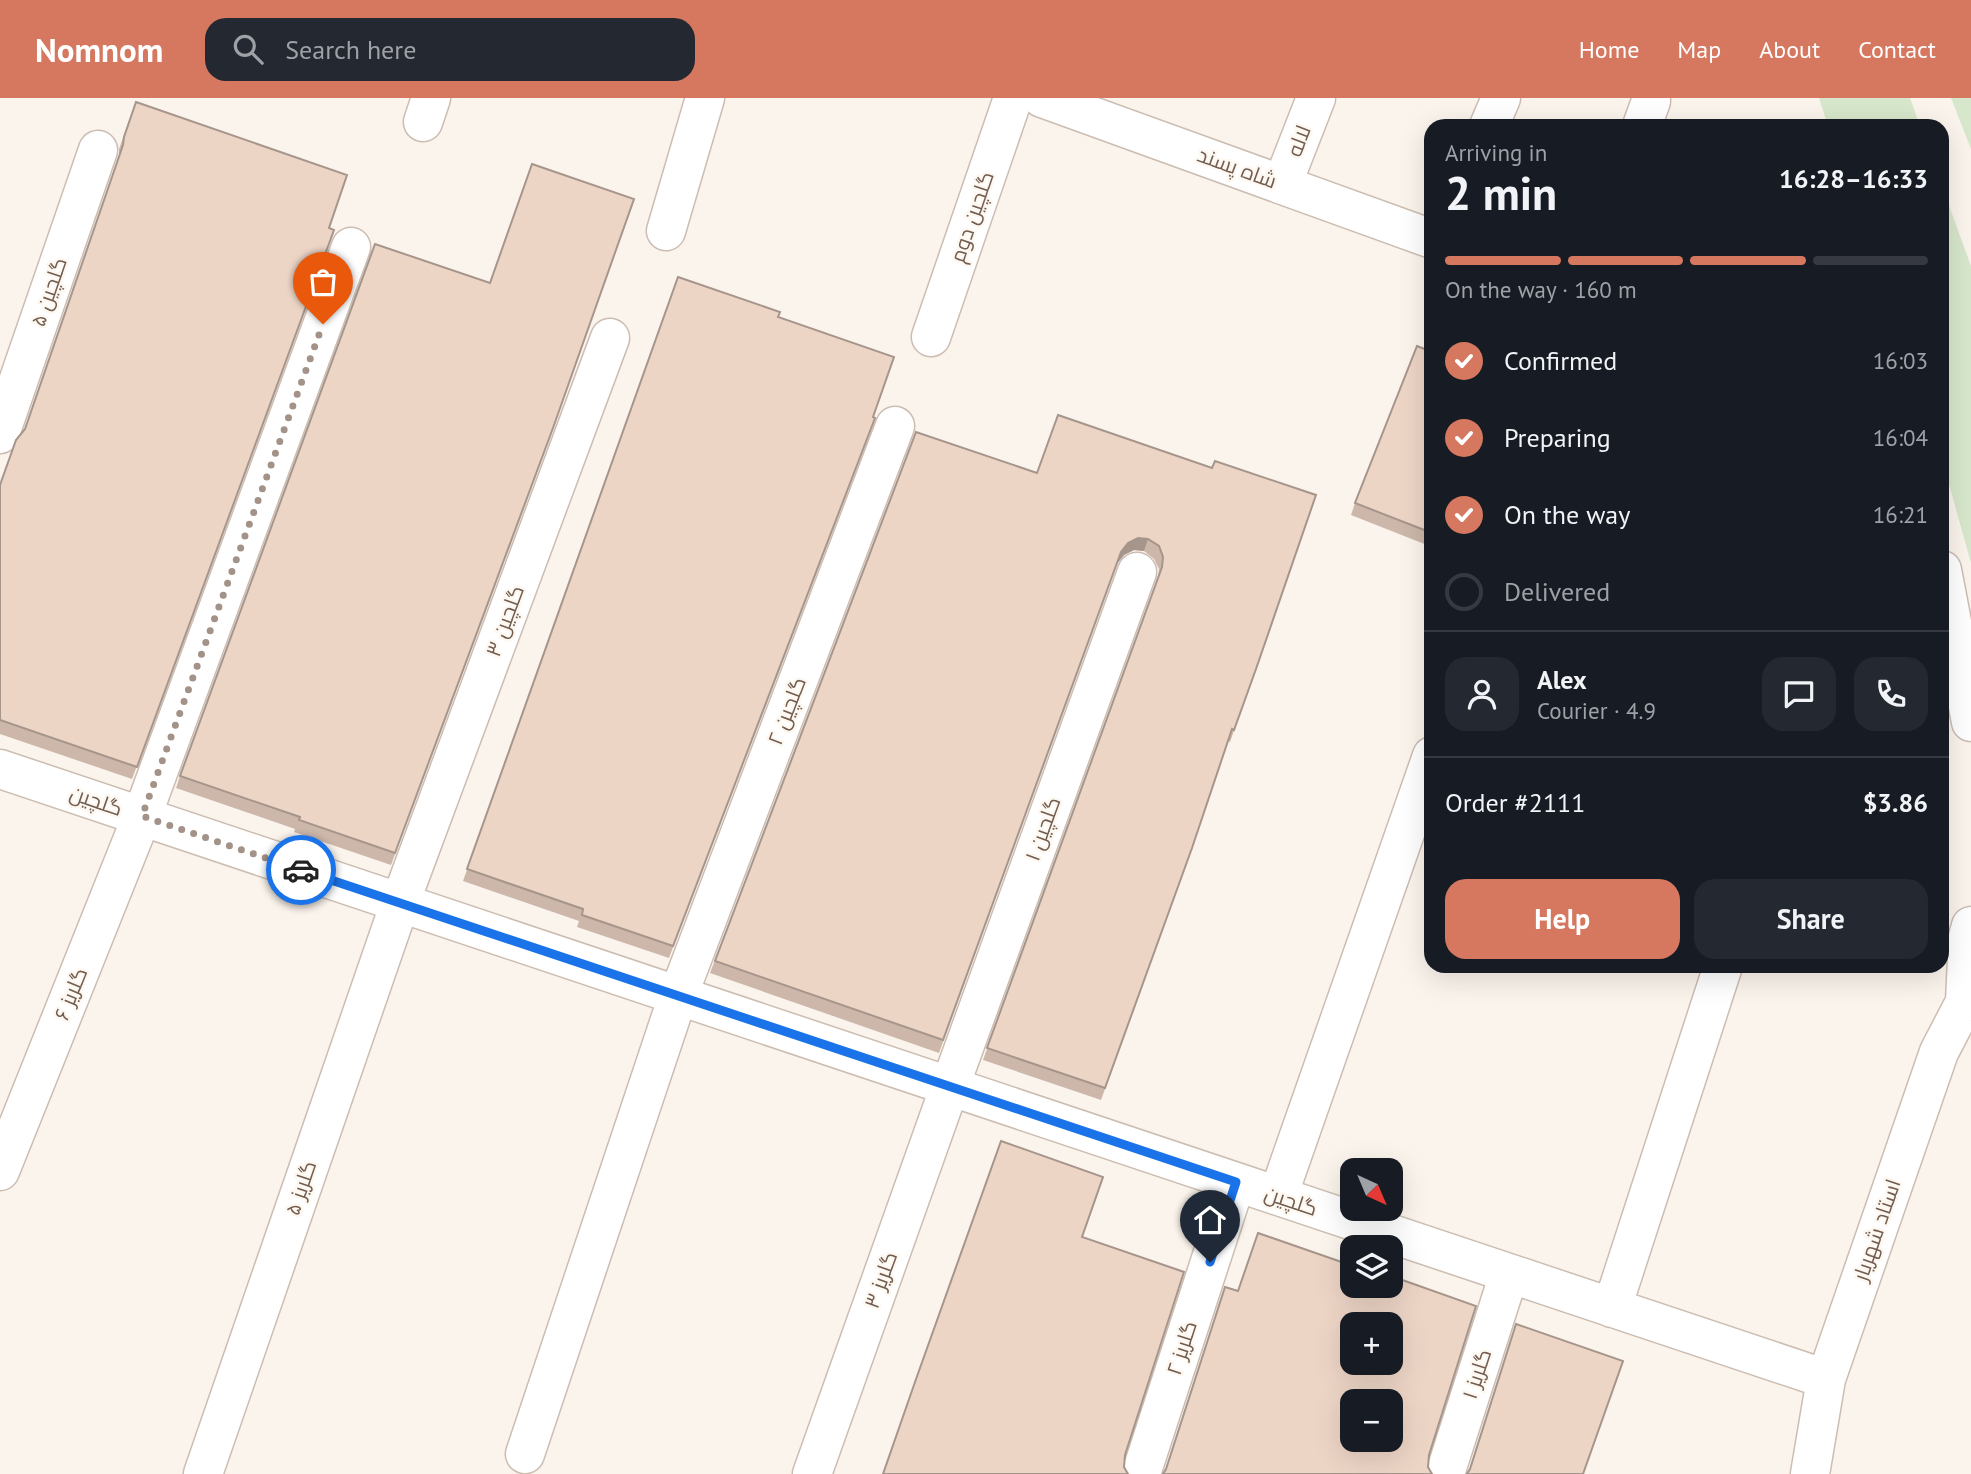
<!DOCTYPE html>
<html lang="en">
<head>
<meta charset="utf-8">
<style>
  :root { --surface:#171b24; --page:#242831; --text:#f1f3f6; --muted:#9ea1a6; --line:#363941; --accent:#d6785f }
  body { margin:0; font-family:"PT Sans",Cairo,sans-serif; background:var(--page); color:var(--text); height:100vh; display:flex; flex-direction:column; font-size:26px; white-space:nowrap }
  * { box-sizing:border-box; margin:0 }
  p { font-size:23px; color:var(--muted) }
  .icon { flex:none; width:38px; height:38px; fill:none; stroke:currentColor; stroke-width:2; stroke-linecap:round; stroke-linejoin:round }
  .map { position:relative; flex:1; overflow:hidden }
  .panel { position:absolute; left:1424px; top:21px; width:525px; height:854px; display:flex; flex-direction:column; background:var(--surface); border-radius:21px; box-shadow:0 7px 28px #0002 }
  .panel>* { flex:none }
  .needle { width:46px; rotate:136deg }
  .fabs { position:absolute; left:1340px; top:1060px; display:grid; gap:14px }
  .fabs a { display:grid; place-items:center; width:63px; height:63px; border-radius:14px; background:var(--surface); box-shadow:0 7px 28px #0002; font-size:35px }
  .pin { position:absolute; display:grid; place-items:center; width:60px; height:60px; color:#fff; margin:-72px -30px; border-radius:50% 50% 50% 0; rotate:-45deg; box-shadow:0 0 7px #0007 }
  .pin .icon { rotate:45deg }
  .courier { position:absolute; display:grid; place-items:center; width:70px; height:70px; margin:-35px; border:5px solid #1a73e8; border-radius:50%; background:#fff; color:#222; box-shadow:0 2px 9px #0007 }
  .summary em { font-style:normal; font-weight:600 }
  .summary div { display:flex; flex-direction:column-reverse }
  .summary { display:flex; align-items:center; justify-content:space-between; height:119px; padding:0 21px }
  h1 { font-size:46px; font-weight:600; line-height:52px }
  .bar { display:grid; grid-template-columns:repeat(4,1fr); gap:10px 7px; align-content:center; height:84px; padding:0 21px }
  .bar i { height:9px; border-radius:5px; background:var(--line) }
  .bar .active { background:var(--accent) }
  .bar p { grid-column:span 4 }
  .line { display:flex; align-items:center; gap:18px; padding:0 21px; border-top:2px solid var(--line) }
  .line div { flex:1 }
  .round { display:grid; place-items:center; flex:none; width:74px; height:74px; border-radius:21px; background:var(--page) }
  ol { padding:0 21px; list-style:none }
  li { display:flex; align-items:center; gap:21px; height:77px }
  li p { margin-inline-start:auto }
  li .icon { padding:7px; border-radius:50%; background:var(--accent); color:#fff; stroke-width:4 }
  li:last-child { color:var(--muted) }
  li i { width:38px; height:38px; border:4px solid var(--line); border-radius:50% }
  .action { display:flex; gap:14px; margin-top:auto; padding:14px 21px }
  .action a { flex:1; height:80px; border-radius:21px; background:var(--accent); color:#fff; font-size:28px; font-weight:600; line-height:80px; text-align:center }
  .action a+a { background:var(--page); color:var(--text) }
  header { display:flex; align-items:center; gap:42px; box-sizing:border-box; height:98px; padding:0 35px; background:var(--accent); color:#fff }
  header strong { font-size:33px }
  nav { display:flex; gap:38px; margin-inline-start:auto; font-size:24px }
  .search { width:490px; height:63px; background:var(--page); display:flex; align-items:center; gap:18px; box-sizing:border-box; padding:0 24px; border-radius:21px; color:var(--muted); font-size:26px }
  .map>svg:first-child { display:block }
</style>
</head>
<body>
<header>
<strong>Nomnom</strong>
<div class="search"><svg class="icon" aria-label="search" viewBox="0 0 24 24"><circle cx="10" cy="10" r="6"/><path d="M15 15l6 6"/></svg>Search here</div>
<nav><a>Home</a><a>Map</a><a>About</a><a>Contact</a></nav>
</header>
<div class="map">
<svg width="1971" height="1376" viewBox="0 0 1971 1376">
  <rect width="100%" height="100%" fill="#fbf4ec"/>
  <path fill="#d7e7cb" d="M 1819,0 L 1910,0 L 1920,28 L 1828,28 Z
    M 1951,0 L 1971,0 L 1971,51 Z
    M 1943,91 L 1971,168 L 1971,465 L 1943,365 Z"/>
  <g fill="none" stroke-linecap="round" stroke-linejoin="round">
    <defs>
      <path id="minor" d="M 1042,0 L 1432,141
        M 423,24 L 431,0
        M 1489,28 L 1501,0
        M 1642,28 L 1651,3
        M 1282,87 L 1316,0
        M 666,133 L 705,0
        M 931,239 L 1013,0
        M 0,336 L 98,52
        M 1942,472 L 1971,624
        M 0,671 L 1826,1281
        M 1965,904 L 1968,839 L 1971,828
        M 0,1073 L 142,718 L 351,149
        M 1278,1098 L 1432,658
        M 1612,1210 L 1723,868
        M 525,1356 L 678,898 L 895,328
        M 203,1376 L 400,805 L 610,240
        M 812,1376 L 950,988 L 1137,474
        M 1141,1376 L 1236,1084
        M 1445,1376 L 1509,1176
        M 1810,1376 L 1826,1281 L 1939,954 L 1965,904 L 1971,898"/>
    </defs>
    <use href="#minor" stroke="#ccbdb2" stroke-width="41"/>
    <use href="#minor" stroke="#fff" stroke-width="38"/>
  </g>
  <path fill="#ccb7aa" d="M 136,4 L 329,130 L 334,132 L 132,681 L 0,636 L 0,387 L 25,331 L 119,59 L 119,51 Z
    M 678,179 L 778,219 L 873,319 L 870,332 L 669,860 L 577,829 L 579,823 L 463,783 Z
    M 1432,254 L 1432,449 L 1351,417 L 1355,405 Z
    M 1058,317 L 1256,571 L 1230,644 L 1228,643 L 1192,750 L 1101,1002 L 983,962 L 1158,481 L 1159,471 L 1154,461 L 1144,453 L 1134,452 L 1124,457 L 1116,467 L 939,955 L 710,875 L 916,334 L 1037,375 Z
    M 549,342 L 391,767 L 294,734 L 295,731 L 176,690 L 180,678 Z"/>
  <path fill="#a6958b" d="M 1138,440 L 1148,441 L 1144,453 L 1134,452 L 1124,457 L 1116,467 L 1121,454 L 1128,445 Z"/>
  <path fill="#edd5c6" stroke="#a6958b" stroke-width="2" fill-rule="evenodd" d="M 136,4 L 347,77 L 329,130 L 334,132 L 137,669 L 0,622 L 0,387 L 16,342 L 25,331 L 123,47 L 124,39 Z
    M 532,66 L 634,101 L 553,330 L 395,755 L 299,722 L 300,719 L 180,678 L 375,146 L 490,185 Z
    M 678,179 L 780,214 L 778,219 L 894,259 L 873,319 L 875,320 L 673,848 L 582,817 L 583,811 L 467,771 Z
    M 1417,248 L 1432,254 L 1432,435 L 1355,405 Z
    M 1058,317 L 1212,370 L 1215,363 L 1316,397 L 1256,571 L 1234,632 L 1232,631 L 1192,750 L 1105,990 L 987,950 L 1162,469 L 1163,459 L 1159,448 L 1148,441 L 1138,440 L 1128,445 L 1121,454 L 943,942 L 715,863 L 916,334 L 1037,375 Z
    M 1001,1043 L 1103,1079 L 1082,1139 L 1184,1174 L 1125,1357 L 1124,1369 L 1128,1376 L 883,1376 L 915,1284 Z
    M 1258,1135 L 1353,1168 L 1353,1188 L 1391,1188 L 1391,1178 L 1476,1208 L 1429,1357 L 1428,1369 L 1432,1376 L 1163,1376 L 1166,1371 L 1225,1189 L 1238,1193 ZM 1353,1227 L 1391,1227 L 1391,1265 L 1353,1265 ZM 1353,1304 L 1391,1304 L 1391,1342 L 1353,1342 Z
    M 1516,1226 L 1623,1263 L 1583,1376 L 1467,1376 L 1470,1371 Z"/>
  <g fill="none" stroke-linecap="round" stroke-linejoin="round">
    <path stroke="#a39287" stroke-width="7" stroke-dasharray="0 12.6" d="M 301,772 L 142,718 L 323,226"/>
    <path stroke="#1a73e8" stroke-width="9" d="M 301,772 L 1236,1084 L 1210,1164"/>
  </g>
  <g text-anchor="middle" stroke-width="5" stroke-linejoin="round" paint-order="stroke">
    <g font-size="21" fill="#735d51" stroke="#fdf9f2">
      <text transform="translate(1299 43) rotate(-69)" y="7">لاله</text>
      <text transform="translate(1237 70) rotate(20)" y="7">شاه پسند</text>
      <text transform="translate(972 119) rotate(-71)" y="7">گلچین دوم</text>
      <text transform="translate(49 194) rotate(-71)" y="7">گلچین ۵</text>
      <text transform="translate(505 523) rotate(-70)" y="7">گلچین ۳</text>
      <text transform="translate(787 613) rotate(-69)" y="7">گلچین ۲</text>
      <text transform="translate(96 703) rotate(19)" y="7">گلچین</text>
      <text transform="translate(1043 731) rotate(-70)" y="7">گلچین ۱</text>
      <text transform="translate(71 896) rotate(-68)" y="7">گلریز ۶</text>
      <text transform="translate(301 1090) rotate(-71)" y="7">گلریز ۵</text>
      <text transform="translate(1291 1103) rotate(18)" y="7">گلچین</text>
      <text transform="translate(1877 1132) rotate(-71)" y="7">استاد شهریار</text>
      <text transform="translate(881 1182) rotate(-70)" y="7">گلریز ۳</text>
      <text transform="translate(1182 1250) rotate(-72)" y="7">گلریز ۲</text>
      <text transform="translate(1477 1276) rotate(-72)" y="7">گلریز ۱</text>
    </g>
  </g>
</svg>
<div class="fabs">
<a><svg class="needle" viewBox="-14 -14 28 28"><path d="M0-13l5 13h-10z" fill="#e53935"/><path d="M0 13l5-13h-10z" fill="#9ea1a6"/></svg></a>
<a><svg class="icon" aria-label="layers" viewBox="0 0 24 24"><path d="M12 4l9 5-9 5-9-5zM3 14l9 5 9-5"/></svg></a>
<a>+</a>
<a>−</a>
</div>
<div class="pin" style="left:323px;top:226px;background:#ea580c"><svg class="icon" aria-label="bag" viewBox="0 0 24 24"><path d="M5 8h14l-1 12H6zM9 8a3 3 0 0 1 6 0"/></svg></div>
<div class="pin" style="left:1210px;top:1164px;background:#1f2937"><svg class="icon" aria-label="home" viewBox="0 0 24 24"><path d="M3 11l9-7 9 7M6 9v11h12V9"/></svg></div>
<div class="courier" style="left:301px;top:772px"><svg class="icon" aria-label="car" viewBox="0 0 24 24"><path d="M5 17H2v-5l4-1 3-4h7l3 4 3 1v5h-3M9 17h6M6 11h13"/><circle cx="7" cy="17" r="2"/><circle cx="17" cy="17" r="2"/></svg></div>
<section class="panel">
<div class="summary"><div><h1>2 min</h1><p>Arriving in</p></div><em>16:28–16:33</em></div>
<div class="bar"><i class="active"></i><i class="active"></i><i class="active"></i><i></i><p>On the way · 160 m</p></div>
<ol>
<li><svg class="icon" aria-label="check" viewBox="0 0 24 24"><path d="M5 12l5 5 9-10"/></svg>Confirmed<p>16:03</p></li>
<li><svg class="icon" aria-label="check" viewBox="0 0 24 24"><path d="M5 12l5 5 9-10"/></svg>Preparing<p>16:04</p></li>
<li><svg class="icon" aria-label="check" viewBox="0 0 24 24"><path d="M5 12l5 5 9-10"/></svg>On the way<p>16:21</p></li>
<li><i></i>Delivered</li>
</ol>
<div class="line" style="height:126px"><a class="round"><svg class="icon" aria-label="person" viewBox="0 0 24 24"><circle cx="12" cy="8" r="4"/><path d="M4 21q1-7 8-7t8 7"/></svg></a><div><b>Alex</b><p>Courier · 4.9</p></div><a class="round"><svg class="icon" aria-label="chat" viewBox="0 0 24 24"><path d="M4 5h16v11H9l-5 4z"/></svg></a><a class="round"><svg class="icon" aria-label="phone" viewBox="0 0 24 24"><path d="M5 4h4l2 5-3 2q2 4 5 5l2-3 5 2v4C11 20 4 13 5 4z"/></svg></a></div>
<div class="line" style="height:91px"><div>Order #2111</div><b>$3.86</b></div>
<div class="action"><a>Help</a><a>Share</a></div>
</section>
</div>
</body>
</html>
